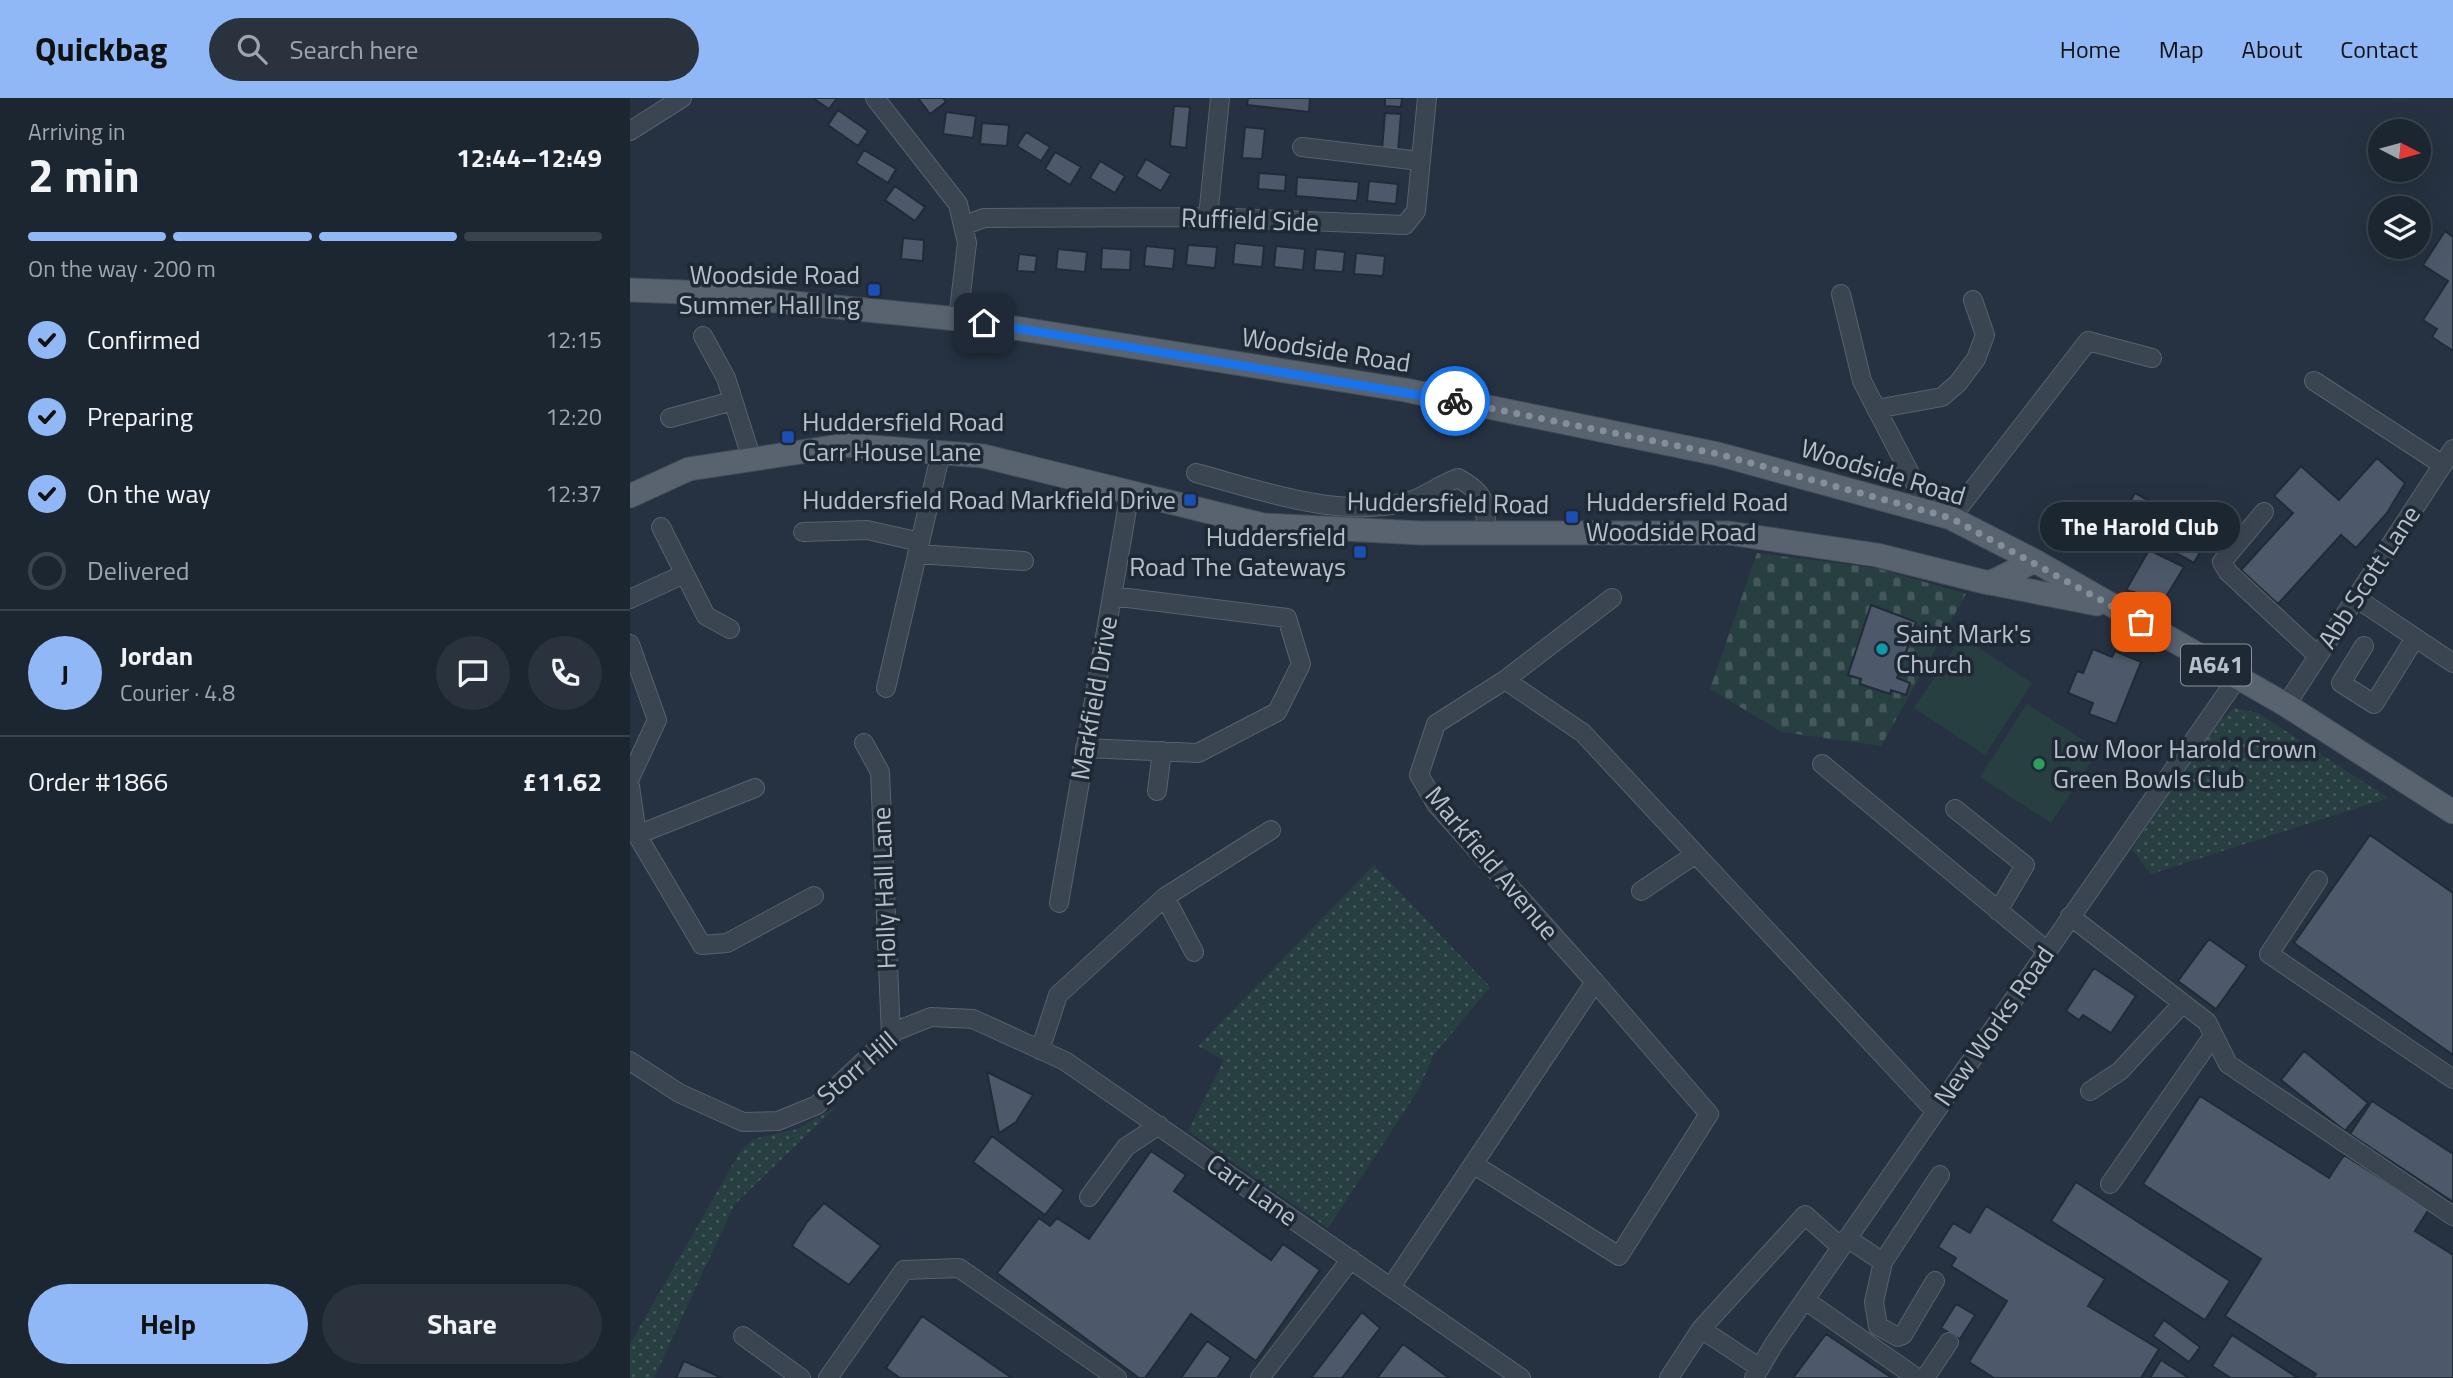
<!DOCTYPE html>
<html lang="en">
<head>
<meta charset="utf-8">
<style>
  :root { --surface:#1c2631; --page:#29323d; --text:#f1f3f6; --muted:#a0a5ab; --line:#3a434d; --accent:#91b8f6 }
  body { margin:0; font-family:"Titillium Web",sans-serif; background:var(--page); color:var(--text); height:100vh; display:flex; flex-direction:column; font-size:26px; white-space:nowrap }
  * { box-sizing:border-box; margin:0 }
  p { font-size:23px; color:var(--muted) }
  .icon { flex:none; width:38px; height:38px; fill:none; stroke:currentColor; stroke-width:2; stroke-linecap:round; stroke-linejoin:round }
  .map { position:relative; flex:1; overflow:hidden }
  .panel { display:flex; flex-direction:column; background:var(--surface); width:630px }
  .panel>* { flex:none }
  .needle { width:46px; rotate:96deg }
  .buttons { position:absolute; left:1738px; top:21px; display:grid; gap:14px }
  .buttons a { display:grid; place-items:center; width:63px; height:63px; border-radius:50%; background:var(--surface); box-shadow:0 7px 28px #0002,0 0 0 2px var(--line); font-size:35px }
  .pin { position:absolute; display:grid; place-items:center; width:60px; height:60px; color:#fff; margin:-30px; border-radius:14px; box-shadow:0 4px 10px #0006 }
  .courier { position:absolute; display:grid; place-items:center; width:70px; height:70px; margin:-35px; border:5px solid #1a73e8; border-radius:50%; background:#fff; color:#222; box-shadow:0 2px 9px #0007 }
  .bubble { position:absolute; height:49px; border-radius:24px; background:var(--surface); box-shadow:0 7px 28px #0002,0 0 0 2px var(--line); font-size:23px; font-weight:700; line-height:49px; text-align:center }
  .headline em { font-style:normal; font-weight:700 }
  .headline div { display:flex; flex-direction:column-reverse }
  .headline { display:flex; align-items:center; justify-content:space-between; height:119px; padding:0 28px }
  h1 { font-size:46px; font-weight:700; line-height:52px }
  .bar { display:grid; grid-template-columns:repeat(4,1fr); gap:10px 7px; align-content:center; height:84px; padding:0 28px }
  .bar i { height:9px; border-radius:5px; background:var(--line) }
  .bar .current { background:var(--accent) }
  .bar p { grid-column:span 4 }
  .line { display:flex; align-items:center; gap:18px; padding:0 28px; border-top:2px solid var(--line) }
  .line div { flex:1 }
  .round { display:grid; place-items:center; flex:none; width:74px; height:74px; border-radius:37px; background:var(--page) }
  ol { padding:0 28px; list-style:none }
  li { display:flex; align-items:center; gap:21px; height:77px }
  li p { margin-inline-start:auto }
  li .icon { padding:7px; border-radius:50%; background:var(--accent); color:#111; stroke-width:4 }
  li:last-child { color:var(--muted) }
  li i { width:38px; height:38px; border:4px solid var(--line); border-radius:50% }
  .button { display:flex; gap:14px; margin-top:auto; padding:14px 28px }
  .button a { flex:1; height:80px; border-radius:42px; background:var(--accent); color:#111; font-size:28px; font-weight:700; line-height:80px; text-align:center }
  .button a+a { background:var(--page); color:var(--text) }
  header { display:flex; align-items:center; gap:42px; box-sizing:border-box; height:98px; padding:0 35px; background:var(--accent); color:#111 }
  header strong { font-size:33px }
  nav { display:flex; gap:38px; margin-inline-start:auto; font-size:24px }
  .search { width:490px; height:63px; background:var(--page); display:flex; align-items:center; gap:18px; box-sizing:border-box; padding:0 24px; border-radius:38px; color:var(--muted); font-size:26px }
  main { display:flex; flex:1; min-height:0 }
  .map>svg:first-child { display:block }
</style>
</head>
<body>
<header>
<strong>Quickbag</strong>
<div class="search"><svg class="icon" aria-label="search" viewBox="0 0 24 24"><circle cx="10" cy="10" r="6"/><path d="M15 15l6 6"/></svg>Search here</div>
<nav><a>Home</a><a>Map</a><a>About</a><a>Contact</a></nav>
</header>
<main>
<section class="panel">
<div class="headline"><div><h1>2 min</h1><p>Arriving in</p></div><em>12:44–12:49</em></div>
<div class="bar"><i class="current"></i><i class="current"></i><i class="current"></i><i></i><p>On the way · 200 m</p></div>
<ol>
<li><svg class="icon" aria-label="check" viewBox="0 0 24 24"><path d="M5 12l5 5 9-10"/></svg>Confirmed<p>12:15</p></li>
<li><svg class="icon" aria-label="check" viewBox="0 0 24 24"><path d="M5 12l5 5 9-10"/></svg>Preparing<p>12:20</p></li>
<li><svg class="icon" aria-label="check" viewBox="0 0 24 24"><path d="M5 12l5 5 9-10"/></svg>On the way<p>12:37</p></li>
<li><i></i>Delivered</li>
</ol>
<div class="line" style="height:126px"><b class="round" style="background:var(--accent);color:#111">J</b><div><b>Jordan</b><p>Courier · 4.8</p></div><a class="round"><svg class="icon" aria-label="chat" viewBox="0 0 24 24"><path d="M4 5h16v11H9l-5 4z"/></svg></a><a class="round"><svg class="icon" aria-label="phone" viewBox="0 0 24 24"><path d="M5 4h4l2 5-3 2q2 4 5 5l2-3 5 2v4C11 20 4 13 5 4z"/></svg></a></div>
<div class="line" style="height:91px"><div>Order #1866</div><b>£11.62</b></div>
<div class="button"><a>Help</a><a>Share</a></div>
</section>
<div class="map">
<svg width="1823" height="1280" viewBox="0 0 1823 1280">
  <defs>
    <pattern id="grass-dots" width="8" height="8" patternUnits="userSpaceOnUse" patternTransform="scale(1.75)"><rect width="8" height="8" fill="#283f42"/><path d="M2 2h.1M6 6h.1" fill="none" stroke="#45595c" stroke-width="1.8" stroke-linecap="round"/></pattern>
    <pattern id="cemetery-stones" width="16" height="16" patternUnits="userSpaceOnUse" patternTransform="scale(1.75)"><rect width="16" height="16" fill="#283f42"/><path d="M2 7V4a2 2 0 0 1 4 0v3zM10 15v-3a2 2 0 0 1 4 0v3z" fill="#45595c"/></pattern>
  </defs>
  <rect width="100%" height="100%" fill="#263241"/>
  <path fill="url(#grass-dots)" d="M 1604,610 L 1628,615 L 1758,700 L 1521,776 L 1502,751 L 1580,632 Z
    M 744,767 L 860,889 L 803,958 L 789,991 L 698,1130 L 558,1033 L 594,962 L 568,948 Z
    M 206,1009 L 104,1107 L 24,1280 L 0,1280 L 0,1246 L 111,1052 L 123,1041 L 167,1031 Z"/>
  <path fill="url(#cemetery-stones)" d="M 1127,455 L 1246,470 L 1336,496 L 1251,648 L 1152,634 L 1080,591 Z"/>
  <path fill="#283f42" d="M 1332,539 L 1402,585 L 1355,657 L 1284,610 Z
    M 1397,606 L 1469,652 L 1421,725 L 1350,679 Z"/>
  <path fill="#4d596a" stroke="#212b38" stroke-width="2" d="M 183,0 L 207,0 L 199,11 Z
    M 288,0 L 313,0 L 316,4 L 300,16 Z
    M 618,0 L 680,0 L 679,14 L 617,7 Z
    M 755,0 L 772,0 L 771,9 L 755,8 Z
    M 544,8 L 560,9 L 556,50 L 540,48 Z
    M 208,12 L 238,33 L 228,48 L 198,27 Z
    M 316,14 L 346,18 L 343,40 L 313,36 Z
    M 755,15 L 771,16 L 768,53 L 752,52 Z
    M 352,25 L 379,27 L 377,48 L 350,46 Z
    M 615,29 L 635,31 L 632,61 L 612,60 Z
    M 396,34 L 420,49 L 411,63 L 387,48 Z
    M 234,52 L 266,71 L 258,85 L 226,65 Z
    M 425,54 L 451,69 L 440,87 L 415,71 Z
    M 516,61 L 541,76 L 531,93 L 506,78 Z
    M 470,63 L 495,78 L 485,95 L 460,80 Z
    M 629,75 L 656,77 L 655,93 L 628,91 Z
    M 667,79 L 729,84 L 727,103 L 666,98 Z
    M 739,83 L 768,86 L 766,106 L 737,103 Z
    M 265,88 L 295,109 L 285,123 L 255,102 Z
    M 1815,133 L 1823,139 L 1823,253 L 1802,239 L 1807,231 L 1793,222 L 1818,183 L 1793,167 Z
    M 273,140 L 294,142 L 293,163 L 271,161 Z
    M 605,145 L 634,148 L 632,169 L 603,166 Z
    M 558,147 L 587,149 L 585,170 L 556,167 Z
    M 516,148 L 545,151 L 543,171 L 514,168 Z
    M 646,148 L 675,151 L 673,172 L 644,169 Z
    M 472,150 L 501,152 L 500,172 L 471,171 Z
    M 428,151 L 457,154 L 455,174 L 426,171 Z
    M 686,151 L 715,154 L 713,174 L 684,172 Z
    M 726,155 L 755,158 L 753,178 L 724,176 Z
    M 389,156 L 407,158 L 405,174 L 387,173 Z
    M 1747,360 L 1775,385 L 1757,415 L 1726,450 L 1711,437 L 1648,506 L 1611,472 L 1663,415 L 1644,398 L 1671,368 L 1709,402 Z
    M 1505,395 L 1580,436 L 1564,465 L 1489,424 Z
    M 1519,452 L 1554,469 L 1534,502 L 1496,492 Z
    M 1241,507 L 1286,524 L 1267,580 L 1280,585 L 1276,597 L 1261,592 L 1260,596 L 1230,586 L 1231,581 L 1218,577 Z
    M 1463,551 L 1482,559 L 1485,553 L 1511,564 L 1486,626 L 1459,616 L 1463,605 L 1438,595 L 1447,573 L 1453,575 Z
    M 1740,737 L 1823,795 L 1823,957 L 1664,845 Z
    M 1579,841 L 1617,868 L 1586,911 L 1548,883 Z
    M 1464,870 L 1506,898 L 1481,935 L 1453,917 L 1449,922 L 1436,913 Z
    M 1674,953 L 1738,1005 L 1715,1033 L 1651,982 Z
    M 357,974 L 403,997 L 386,1024 L 369,1035 Z
    M 1570,998 L 1699,1080 L 1714,1057 L 1799,1111 L 1785,1133 L 1823,1157 L 1823,1280 L 1683,1280 L 1686,1276 L 1595,1218 L 1631,1161 L 1513,1086 Z
    M 1742,1003 L 1823,1056 L 1823,1104 L 1720,1036 Z
    M 362,1038 L 434,1092 L 415,1117 L 343,1064 Z
    M 521,1053 L 556,1077 L 544,1093 L 641,1162 L 653,1146 L 690,1172 L 626,1263 L 561,1216 L 515,1280 L 509,1280 L 367,1175 L 409,1120 L 420,1128 L 427,1120 L 459,1141 Z
    M 1446,1084 L 1600,1183 L 1575,1222 L 1421,1123 Z
    M 194,1105 L 251,1148 L 219,1187 L 162,1148 L 177,1124 Z
    M 1356,1108 L 1475,1181 L 1458,1208 L 1529,1251 L 1511,1280 L 1364,1280 L 1339,1264 L 1377,1203 L 1321,1168 L 1326,1160 L 1308,1149 L 1323,1125 L 1340,1135 Z
    M 1326,1206 L 1345,1217 L 1330,1241 L 1311,1230 Z
    M 732,1214 L 750,1230 L 712,1280 L 681,1280 Z
    M 292,1218 L 382,1280 L 270,1280 L 256,1270 Z
    M 1534,1222 L 1570,1249 L 1559,1264 L 1523,1238 Z
    M 1196,1236 L 1262,1280 L 1163,1280 Z
    M 1602,1237 L 1668,1280 L 1601,1280 L 1582,1268 Z
    M 577,1243 L 601,1260 L 587,1280 L 551,1280 Z
    M 773,1246 L 819,1280 L 747,1280 Z
    M 1531,1262 L 1559,1280 L 1520,1280 Z
    M 54,1263 L 92,1280 L 46,1280 Z"/>
  <g fill="none" stroke-linecap="round" stroke-linejoin="round">
    <defs>
      <path id="minor" d="M 245,0 L 328,106 L 337,145 L 328,221
        M 0,33 L 52,0
        M 672,49 L 790,63
        M 578,119 L 590,0
        M 335,127 L 354,120 L 578,119 L 775,127 L 786,113 L 797,0
        M 1211,196 L 1232,283 L 1300,414
        M 73,238 L 96,280 L 122,362
        M 1684,283 L 1813,367
        M 1246,311 L 1312,299 L 1328,285 L 1346,261 L 1355,237 L 1343,202
        M 40,320 L 103,303
        M 566,375 C 633,393 710,422 780,403 C 794,399 811,386 828,380 C 856,396 856,404 856,435
        M 1634,414 L 1592,464 L 1598,474 L 1688,558
        M 1321,420 L 1458,243 L 1522,260
        M 31,429 L 76,518 L 100,531
        M 173,434 L 237,432 L 290,444
        M 287,456 L 394,463
        M 1726,500 L 1823,565
        M 0,501 L 54,476
        M 0,546 L 27,622 L 0,680
        M 1734,548 L 1711,585 L 1744,606 L 1785,540
        M 875,582 L 982,500
        M 256,590 L 311,354
        M 1656,607 L 1823,351
        M 234,645 L 250,674 L 261,938
        M 455,650 L 568,655 L 647,614 L 671,566 L 657,520 L 482,498
        M 1192,666 L 1416,852
        M 0,688 L 7,737 L 72,847 L 97,845 L 184,798
        M 527,693 L 532,653
        M 1325,711 L 1395,767 L 1368,813
        M 7,737 L 125,690
        M 1688,782 L 1639,856 L 1823,981
        M 1011,793 L 1066,756
        M 535,799 L 564,854
        M 429,805 L 500,394
        M 1440,818 L 1577,924 L 1598,966 L 1823,1118
        M 410,952 L 428,897 L 535,799 L 641,732
        M 0,963 L 49,995 L 113,1024 L 148,1023 L 187,1007 L 266,933 L 301,919 L 343,921 L 435,963 L 891,1280
        M 1460,993 L 1490,973 L 1553,905
        M 843,1066 L 989,1158 L 1079,1016 L 965,884
        M 1480,1086 L 1583,938
        M 459,1099 L 496,1049 L 529,1027
        M 1217,1140 L 1253,1164 L 1310,1077
        M 1253,1164 L 1244,1204 L 1248,1228 L 1268,1239 L 1273,1237 L 1305,1183
        M 761,1189 L 965,884 L 806,706 L 789,677 L 806,626 L 875,582 L 953,635 L 1305,1013
        M 1175,1202 L 1287,1280
        M 113,1238 L 171,1280
        M 1130,1270 L 1071,1231 L 1175,1117 L 1211,1149
        M 198,1280 L 274,1172 L 329,1170 L 487,1280
        M 630,1280 L 721,1161
        M 1039,1280 L 1071,1231
        M 1124,1280 L 1144,1246 L 1608,579
        M 1295,1280 L 1319,1244"/>
      <path id="major" d="M 0,192 L 54,194 L 328,221 L 775,292 L 1088,356 L 1321,420 L 1405,463 L 1656,607 L 1823,714
        M 0,398 L 59,371 L 216,347 L 353,358 L 633,427 L 791,435 L 1099,435 L 1247,457 L 1359,485 L 1405,463
        M 1360,485 L 1467,506"/>
    </defs>
    <use href="#minor" stroke="#58626e" stroke-width="20"/>
    <use href="#major" stroke="#444d5a" stroke-width="25"/>
    <use href="#minor" stroke="#3b4451" stroke-width="18"/>
    <use href="#major" stroke="#596370" stroke-width="23"/>
  </g>
  <g fill="none" stroke-linecap="round" stroke-linejoin="round">
    <path stroke="#848e9b" stroke-width="7" stroke-dasharray="0 12.6" d="M 825,303 L 1088,356 L 1321,420 L 1511,524"/>
    <path stroke="#1a73e8" stroke-width="9" d="M 354,225 L 825,303"/>
  </g>
  <g fill="#1a4fb4" stroke="#1f2936" stroke-width="2.5">
    <rect x="237" y="185" width="14" height="14" rx="3.5"/>
    <rect x="151" y="332" width="14" height="14" rx="3.5"/>
    <rect x="553" y="395" width="14" height="14" rx="3.5"/>
    <rect x="935" y="412" width="14" height="14" rx="3.5"/>
    <rect x="723" y="447" width="14" height="14" rx="3.5"/>
  </g>
  <circle fill="#0f9aa8" stroke="#1f2936" stroke-width="2.5" cx="1252" cy="551" r="7"/>
  <circle fill="#2e9e5b" stroke="#1f2936" stroke-width="2.5" cx="1409" cy="666" r="7"/>
  <g text-anchor="middle" stroke-width="7" stroke-linejoin="round" paint-order="stroke">
    <rect fill="#1f2936" stroke="#89929e" stroke-width="2" x="1551" y="546.5" width="70" height="41" rx="5"/>
    <g font-size="24" font-weight="bold" fill="#b7bfcb">
      <text x="1586" y="575">A641</text>
    </g>
    <g font-size="26" fill="#b7bfcb" stroke="#1f2936">
      <text transform="translate(620 122) rotate(2)" y="9">Ruffield Side</text>
      <text transform="translate(696 252) rotate(9)" y="9">Woodside Road</text>
      <text transform="translate(1253 374) rotate(17)" y="9">Woodside Road</text>
      <text transform="translate(818 405) rotate(1)" y="9">Huddersfield Road</text>
      <text transform="translate(1739 479) rotate(-57)" y="9">Abb Scott Lane</text>
      <text transform="translate(464 600) rotate(-80)" y="9">Markfield Drive</text>
      <text transform="translate(862 765) rotate(50)" y="9">Markfield Avenue</text>
      <text transform="translate(254 790) rotate(-92)" y="9">Holly Hall Lane</text>
      <text transform="translate(1364 928) rotate(-55)" y="9">New Works Road</text>
      <text transform="translate(227 970) rotate(-41)" y="9">Storr Hill</text>
      <text transform="translate(622 1092) rotate(35)" y="9">Carr Lane</text>
    </g>
    <g font-size="26" fill="#b7bfcb" stroke="#1f2936" text-anchor="start">
      <text x="230" y="186" text-anchor="end">Woodside Road<tspan x="230" dy="30">Summer Hall Ing</tspan></text>
      <text x="172" y="333">Huddersfield Road<tspan x="172" dy="30">Carr House Lane</tspan></text>
      <text x="546" y="411" text-anchor="end">Huddersfield Road Markfield Drive</text>
      <text x="956" y="413">Huddersfield Road<tspan x="956" dy="30">Woodside Road</tspan></text>
      <text x="716" y="448" text-anchor="end">Huddersfield<tspan x="716" dy="30">Road The Gateways</tspan></text>
      <text x="1266" y="545">Saint Mark's<tspan x="1266" dy="30">Church</tspan></text>
      <text x="1423" y="660">Low Moor Harold Crown<tspan x="1423" dy="30">Green Bowls Club</tspan></text>
    </g>
  </g>
</svg>
<div class="buttons">
<a><svg class="needle" viewBox="-14 -14 28 28"><path d="M0-13l5 13h-10z" fill="#e53935"/><path d="M0 13l5-13h-10z" fill="#a0a5ab"/></svg></a>
<a><svg class="icon" aria-label="layers" viewBox="0 0 24 24"><path d="M12 4l9 5-9 5-9-5zM3 14l9 5 9-5"/></svg></a>
</div>
<div class="pin" style="left:1511px;top:524px;background:#ea580c"><svg class="icon" aria-label="bag" viewBox="0 0 24 24"><path d="M5 8h14l-1 12H6zM9 8a3 3 0 0 1 6 0"/></svg></div>
<div class="pin" style="left:354px;top:225px;background:#1f2937"><svg class="icon" aria-label="home" viewBox="0 0 24 24"><path d="M3 11l9-7 9 7M6 9v11h12V9"/></svg></div>
<div class="courier" style="left:825px;top:303px"><svg class="icon" aria-label="bike" viewBox="0 0 24 24"><circle cx="6" cy="16" r="4"/><circle cx="18" cy="16" r="4"/><path d="M6 16l4-8h5l3 8M10 8l3 8H6M13 5h3"/></svg></div>
<div class="bubble" style="left:1410px;top:404px;width:200px">The Harold Club</div>
</div>
</main>
</body>
</html>
